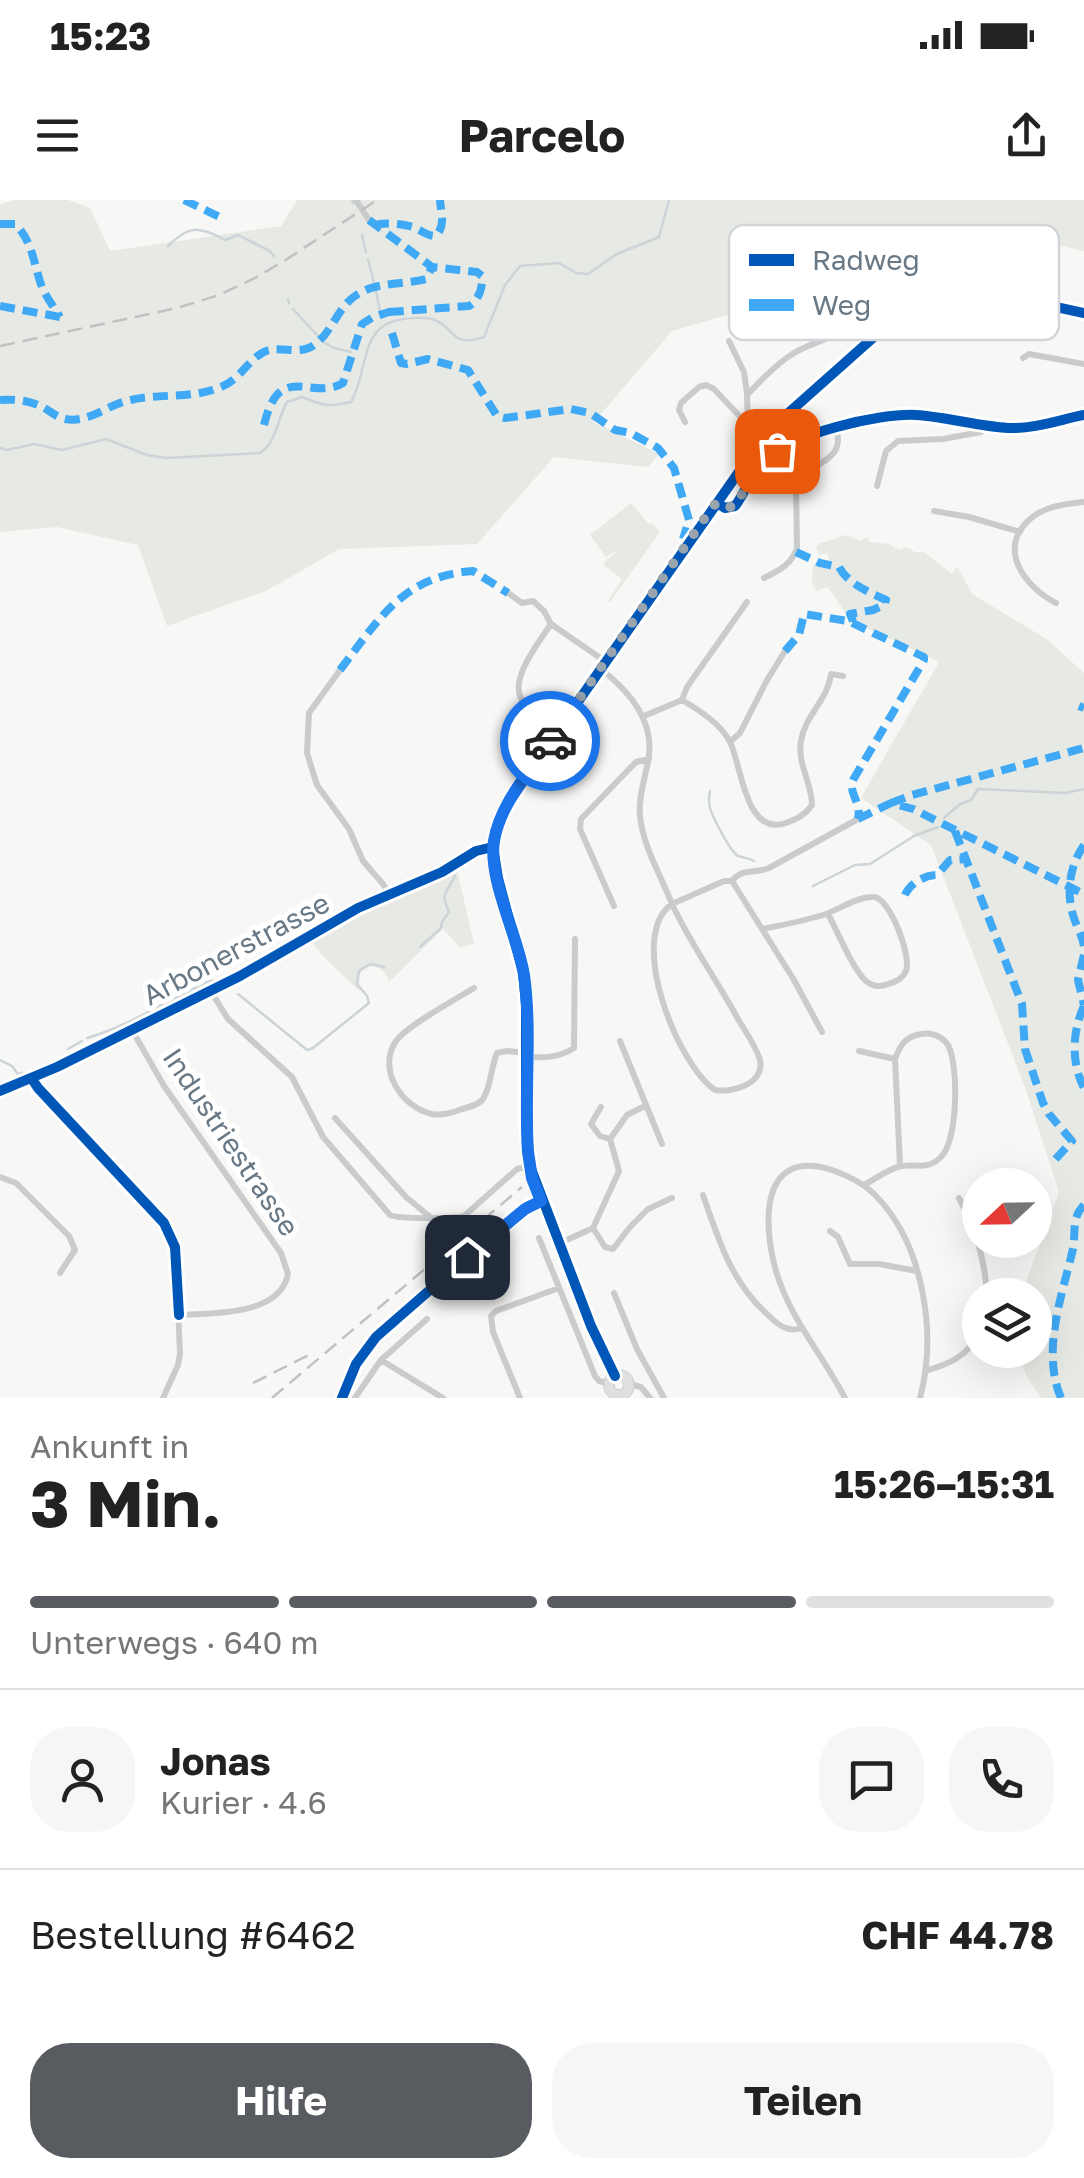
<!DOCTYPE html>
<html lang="de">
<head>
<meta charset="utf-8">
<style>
  :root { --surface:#fff; --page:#f6f6f6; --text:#222; --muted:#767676; --line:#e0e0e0; --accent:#585c61 }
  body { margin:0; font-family:"Golos Text",sans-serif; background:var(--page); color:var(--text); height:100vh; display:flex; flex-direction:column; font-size:38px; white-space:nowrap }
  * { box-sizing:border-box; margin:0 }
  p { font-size:32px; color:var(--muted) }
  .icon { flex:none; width:55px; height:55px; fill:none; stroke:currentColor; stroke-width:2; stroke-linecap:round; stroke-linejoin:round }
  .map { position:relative; height:1198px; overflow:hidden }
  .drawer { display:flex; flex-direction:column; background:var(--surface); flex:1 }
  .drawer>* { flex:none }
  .needle { width:65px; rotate:248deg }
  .buttons { position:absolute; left:962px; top:968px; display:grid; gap:20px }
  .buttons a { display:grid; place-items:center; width:90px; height:90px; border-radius:50%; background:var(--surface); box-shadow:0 10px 40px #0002; font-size:50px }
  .pin { position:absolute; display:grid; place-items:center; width:85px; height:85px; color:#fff; margin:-42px; border-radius:20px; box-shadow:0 5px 15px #0006 }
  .courier { position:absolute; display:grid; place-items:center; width:100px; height:100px; margin:-50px; border:8px solid #1a73e8; border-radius:50%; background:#fff; color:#222; box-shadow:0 2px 12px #0007 }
  .summary em { font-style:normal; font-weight:700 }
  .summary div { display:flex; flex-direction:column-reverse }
  .summary { display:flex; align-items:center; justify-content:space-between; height:170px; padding:0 30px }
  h1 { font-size:65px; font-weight:700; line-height:75px }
  .bar { display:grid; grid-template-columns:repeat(4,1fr); gap:15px 10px; align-content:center; height:120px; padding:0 30px }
  .bar i { height:12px; border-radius:8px; background:var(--line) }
  .bar .selected { background:var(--accent) }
  .bar p { grid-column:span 4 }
  .line { display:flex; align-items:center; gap:25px; padding:0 30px; border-top:2px solid var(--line) }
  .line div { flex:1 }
  .round { display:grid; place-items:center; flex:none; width:105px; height:105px; border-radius:40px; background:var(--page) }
  .primary-button { display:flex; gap:20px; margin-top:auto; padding:20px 30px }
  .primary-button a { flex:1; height:115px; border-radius:40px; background:var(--accent); color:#fff; font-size:40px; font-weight:700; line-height:115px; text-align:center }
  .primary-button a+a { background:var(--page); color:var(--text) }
  .status { display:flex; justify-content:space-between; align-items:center; height:70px; padding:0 50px; background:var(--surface); direction:ltr }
  .status svg { height:28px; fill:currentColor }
  header { display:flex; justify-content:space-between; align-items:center; height:130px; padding:0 30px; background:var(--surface); font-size:45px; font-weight:700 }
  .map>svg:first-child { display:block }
</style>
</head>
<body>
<div class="status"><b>15:23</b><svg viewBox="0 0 49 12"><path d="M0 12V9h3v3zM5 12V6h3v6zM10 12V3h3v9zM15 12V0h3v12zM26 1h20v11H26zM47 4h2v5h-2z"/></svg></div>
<header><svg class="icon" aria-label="menu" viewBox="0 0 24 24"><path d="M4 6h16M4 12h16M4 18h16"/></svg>Parcelo<svg class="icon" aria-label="share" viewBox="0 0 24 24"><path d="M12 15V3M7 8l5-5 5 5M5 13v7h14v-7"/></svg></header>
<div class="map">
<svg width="1084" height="1198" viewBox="0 0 1084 1198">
  <rect width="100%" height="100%" fill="#f7f7f6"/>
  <path fill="#e6e9e4" d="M 16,0 L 68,0 L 90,8 L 110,51 L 281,26 L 297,0 L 1084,0 L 1084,51 L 999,31 L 810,58 L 799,94 L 672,131 L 594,222 L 659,254 L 648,267 L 554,257 L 477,344 L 339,349 L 266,391 L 167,426 L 138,345 L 57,327 L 0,332 L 0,4 Z
    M 631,303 L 649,324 L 652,323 L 660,332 L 610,402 L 608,401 L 622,379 L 605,366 L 604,362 L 621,348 L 606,357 L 590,335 Z
    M 846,335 L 860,341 L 867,337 L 870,342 L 889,344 L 899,350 L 906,347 L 915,352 L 924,352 L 952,374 L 957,366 L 972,394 L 1048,440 L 1084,473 L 1084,1198 L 1041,1198 L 1027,1177 L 1017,1150 L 1035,1150 L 1035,1095 L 1027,1095 L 1026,1082 L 1059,992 L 1026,890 L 931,645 L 861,598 L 939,462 L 850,420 L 828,387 L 816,391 L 812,383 L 813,364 L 824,369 L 831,365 L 827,353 L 819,355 L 816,348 L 818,344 Z
    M 457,670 L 474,744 L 460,747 L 443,729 L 389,782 C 382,756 352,763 360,792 L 321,754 L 310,739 L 335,724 Z"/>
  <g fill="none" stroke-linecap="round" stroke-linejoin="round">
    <path stroke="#cdd4d7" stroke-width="2.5" d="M 352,0 L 353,3
      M 362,35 L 366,52
      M 168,46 C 189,25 199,26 225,40 L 238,35 L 270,51 L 274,56
      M 368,59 L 374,83
      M 376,91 L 380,111
      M 288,99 L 289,103
      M 293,109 L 319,137
      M 325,143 L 334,148 L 351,152
      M 0,248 L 7,250 L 34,244 L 62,250 L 106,239 L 147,255 L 167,258 L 260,253 C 277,242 277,219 287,202 L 302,197 C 323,206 328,207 351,202 C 367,176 360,130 394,121 C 405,118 425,116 435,120 C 456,129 451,148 484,137 L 505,85 L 520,66 L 559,63 L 576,73 L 588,74 L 617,54 L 659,37 L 669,0
      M 710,591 C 709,599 708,600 710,608 C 713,618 730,651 738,656 C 739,656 753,660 754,661
      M 944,618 L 960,604 L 971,600 L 978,589 L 1065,593 L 1084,589
      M 813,686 L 855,665 L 870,664 L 914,636 L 938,627
      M 420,747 L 441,728 L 442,722 L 449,712 C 440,691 446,695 455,676
      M 238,794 L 307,850 L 313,848 L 369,803 L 367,796 L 357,784 L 359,771 L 370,764 L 384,767
      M 87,838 C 131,825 170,799 212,780
      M 68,849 L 82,841
      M 0,860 L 12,866 L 18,874 L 23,873"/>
    <defs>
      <path id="major" d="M 0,891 L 57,867 L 240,776 L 358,708 L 442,672 L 476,651 L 493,647
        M609 1185a10 10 0 1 1 20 0a10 10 0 1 1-20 0Z
        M 615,1176 L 591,1126 L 530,966 L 526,925 L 526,804 L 523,772 L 498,678 L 493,647 L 498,624 L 506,607 L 535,563 L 750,256 L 785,216 L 875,136 L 899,118 L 927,102 L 947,96 L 977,94 L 1024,100 L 1084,113"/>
    </defs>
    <use href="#major" stroke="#d3d4d4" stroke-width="12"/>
    <path stroke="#cacbcc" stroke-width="6" d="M 356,0 L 369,20
      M 729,141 L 744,172 L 747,194
      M 1023,158 L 1029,154 L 1084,164
      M 685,222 L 679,210 L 681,203 L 699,187 L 706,185 L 714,189 L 747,224
      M 763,240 L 748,224 L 747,195 C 760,181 777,163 794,153 C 819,137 864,136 858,97
      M 877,286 L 886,251 L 898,241 L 943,239 L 981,232 L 985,225
      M 717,303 L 725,308 L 735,306 C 746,292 750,274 764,261 C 791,234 878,213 916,215 C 947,217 977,226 1008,228 C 1034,229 1059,220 1084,215
      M 934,311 L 969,317 L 1020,332
      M 764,378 C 780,370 791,365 797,348 L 796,284 C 810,261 847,263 836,228
      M 508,393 L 522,403 L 533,401 L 544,411 L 551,424 L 606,462
      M 1056,403 C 1025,387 996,349 1030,319 C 1045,306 1065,304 1084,302
      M 551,424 C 540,441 503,486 526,504 C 536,513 551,518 562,526
      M 601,469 C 630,492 656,522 648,561 C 645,579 638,598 640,616 C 643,646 661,676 672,704 L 724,681 L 732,681 L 794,780 L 822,832
      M 340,470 L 309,513 L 307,553 L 317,585 L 349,629 L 363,661 L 383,684 L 389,695
      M 682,500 L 687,487 L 747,402
      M 644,516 L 682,500 C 699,510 721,524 730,542 C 742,566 745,637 786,623 C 797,619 805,615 812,605 C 812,583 797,564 801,541 C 805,515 828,500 831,474 L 843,476
      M 730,542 L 740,533 L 766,482 L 785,451
      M 732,681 C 741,668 755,674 769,668 L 858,619
      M 672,704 C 691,745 717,780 738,819 C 745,831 756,846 760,860 C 765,884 732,893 715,890 C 677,864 626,736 672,704 Z
      M 614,706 L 580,629 L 581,619 L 636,562 L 649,559
      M 762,729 C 783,725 803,721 823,715 C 838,710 858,696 874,697 C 890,698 912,757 906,771 C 903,778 896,782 888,784 C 881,787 873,787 866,781 C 853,770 837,730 828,714
      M 474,788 C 456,799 405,827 396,841 C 377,869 401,907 432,914 C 442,916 452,913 462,909 C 469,907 479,905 483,899 C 491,887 491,867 497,853 L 507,851 L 526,853
      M 210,790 L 228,819 L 292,877 L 323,937 L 390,1015 C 400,1019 453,1019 464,1016 L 517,969 L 530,966
      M 132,830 L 164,886 L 281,1053 L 288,1074 C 280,1116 212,1113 179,1115
      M 620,841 L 662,944
      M 859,851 L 895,859
      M 526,857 C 544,858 558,858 574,848 L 575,739
      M 32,879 L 56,908 L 160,1017 L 168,1030 L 176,1057 L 180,1154 L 178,1165 L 163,1198
      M 601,907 L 591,924 L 600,936 L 610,939
      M 335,918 L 406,997 L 429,1016
      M 0,977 L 16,983 L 69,1036 L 75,1050 L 60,1073
      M 864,985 C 875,979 887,970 898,967 C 913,962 926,972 941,957 C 958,941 959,865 948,845 C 942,836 931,832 921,834 C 906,836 900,845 895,859 L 900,965
      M 703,995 C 718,1038 731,1082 767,1114 C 777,1124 787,1133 801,1128
      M 959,998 C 976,1028 985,1061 987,1095
      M 593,1028 L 619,971 L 610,939 L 627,915 L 645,906
      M 593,1028 L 605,1047 L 613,1049 L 630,1027 L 648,1009 L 672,998
      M 830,1031 L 838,1037 L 850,1064 L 879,1064 L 917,1071
      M 539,1038 L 595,1176 L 599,1181 L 610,1184
      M 558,1044 L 593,1028
      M 614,1093 L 637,1149 L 664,1198
      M 381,1160 L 443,1198
      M 925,1171 C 950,1164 967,1156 980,1133
      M 629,1184 L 641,1187 L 650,1198
      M 342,1198 L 356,1164 L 376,1137 L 494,1034 L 529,1006 L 541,1001
      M 355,1198 L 381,1160 L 427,1119
      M 520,1198 L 493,1132 L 491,1116 L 496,1111 L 559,1088
      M 845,1198 C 823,1155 790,1119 776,1071 C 763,1025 759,947 832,970 C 849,976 865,984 877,997 C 924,1046 937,1135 920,1198"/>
    <use href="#major" stroke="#dedfe0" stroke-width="9"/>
    <path stroke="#c0c1c3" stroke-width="2.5" stroke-dasharray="15 8" stroke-linecap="butt" d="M 0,146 L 177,108 L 219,95 L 255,78 L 284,61 L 377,0
      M 253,1183 L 313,1153
      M 272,1198 L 522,987"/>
    <path stroke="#3fa9f5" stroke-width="8" stroke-dasharray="15 8" stroke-linecap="butt" d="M 184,0 L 224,19
      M 369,20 L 432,67 L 477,72 L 482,76 C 483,87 479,100 469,106 L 389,112 L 390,118
      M 0,24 L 15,24 C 34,43 33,64 42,87 C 46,97 54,107 60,117
      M 376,28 L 379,24 C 390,23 402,24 413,27 C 423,31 427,36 436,36 C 446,24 441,14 440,0
      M 0,106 L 60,117
      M 392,133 L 401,163 L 407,164 L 428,159 L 468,170 L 497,216 L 505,218 L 571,209 L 590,213 L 615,230 L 631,233 L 658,248 L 674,268 L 689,320 L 683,339
      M 0,200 C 12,199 26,200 38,205 C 47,208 55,217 65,219 C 87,223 104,208 123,202 C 156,192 190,200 221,187 C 239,180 247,162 262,153 C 278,143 298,157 314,145 C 329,135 335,116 347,103 C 368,80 399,86 426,79 L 432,67
      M 264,225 C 280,159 311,202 343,183 L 362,124 L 373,117 L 389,112
      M 796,352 L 820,363 L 839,367 C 848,384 869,392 886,400 L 884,405 L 873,410 L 850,414 L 854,424
      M 785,451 L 799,435 L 804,414 L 848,421 L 924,457 L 924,460 L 853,580 C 848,594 862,602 858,619
      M 340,470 C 379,419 403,376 473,371 L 508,393
      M 1079,506 L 1084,508
      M 891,603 L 912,595 L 1084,548
      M 858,619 L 891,603 L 913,609 L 1084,694
      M 955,631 L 1022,804 L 1025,849 L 1043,903 L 1049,914 L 1072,941 L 1052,963
      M 1084,645 C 1070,665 1066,691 1073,715 C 1076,726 1082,734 1084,746
      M 905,695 C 910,683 925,675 937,675 L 950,660 L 966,659
      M 1084,755 L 1078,780 L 1084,805
      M 1084,806 C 1072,832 1071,862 1084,888
      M 1061,1198 C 1041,1151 1062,1096 1073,1049 C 1076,1033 1071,1018 1084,1005"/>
    <defs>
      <path id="cycleway" d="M 717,303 L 725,308 L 735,306 C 746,292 750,274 764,261 C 791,234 878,213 916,215 C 947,217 977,226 1008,228 C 1034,229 1059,220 1084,215
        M 32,879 L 38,888 L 164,1023 L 175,1047 L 179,1115
        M 0,891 L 57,867 L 240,776 L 358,708 L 442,672 L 476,651 L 493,647
        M 615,1176 L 591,1126 L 530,966 L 526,925 L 526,804 L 523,772 L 498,678 L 493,647 L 498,624 L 506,607 L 535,563 L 750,256 L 785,216 L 875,136 L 899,118 L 927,102 L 947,96 L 977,94 L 1024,100 L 1084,113
        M 342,1198 L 356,1164 L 376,1137 L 494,1034 L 529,1006 L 541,1001"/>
    </defs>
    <use href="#cycleway" stroke="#fff" stroke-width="16"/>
    <use href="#cycleway" stroke="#0057b8" stroke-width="10"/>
  </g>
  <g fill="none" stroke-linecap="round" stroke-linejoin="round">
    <path stroke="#9aa4ad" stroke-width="10" stroke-dasharray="0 18" d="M 550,541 L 709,312 L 716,303 L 725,308 L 735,306 L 757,268 L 777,251"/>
    <path stroke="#1a73e8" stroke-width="12" d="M 467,1057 L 525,1009 L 541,1001 L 532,978 L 528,952 C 524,894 532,832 524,775 C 518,736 488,679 494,641 C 500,604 530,571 550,541"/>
  </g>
  <g text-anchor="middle" stroke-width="10" stroke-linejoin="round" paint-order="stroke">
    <g font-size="28" fill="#687885" stroke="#fff">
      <text transform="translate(236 749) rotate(-28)" y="10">Arbonerstrasse</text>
      <text transform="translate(231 942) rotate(56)" y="10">Industriestrasse</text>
    </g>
  </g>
  <rect x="729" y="25" width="330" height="115" rx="15" fill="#fff" stroke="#d2d6da" stroke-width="2.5"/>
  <rect x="749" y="54" width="45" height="12" fill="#0057b8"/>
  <rect x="749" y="99" width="45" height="12" fill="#3fa9f5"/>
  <g font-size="28" fill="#687885">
    <text x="812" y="70">Radweg</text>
    <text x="812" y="115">Weg</text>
  </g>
</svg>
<div class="buttons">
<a><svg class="needle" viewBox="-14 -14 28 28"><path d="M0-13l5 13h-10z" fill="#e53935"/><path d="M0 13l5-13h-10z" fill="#767676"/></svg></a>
<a><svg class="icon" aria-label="layers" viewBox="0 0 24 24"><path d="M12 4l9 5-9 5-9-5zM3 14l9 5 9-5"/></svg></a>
</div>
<div class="pin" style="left:777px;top:251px;background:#ea580c"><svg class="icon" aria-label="bag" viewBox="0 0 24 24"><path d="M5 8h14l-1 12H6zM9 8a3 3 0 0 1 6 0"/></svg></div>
<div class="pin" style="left:467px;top:1057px;background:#1f2937"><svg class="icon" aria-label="home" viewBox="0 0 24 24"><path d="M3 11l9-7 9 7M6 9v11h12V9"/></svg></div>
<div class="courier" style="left:550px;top:541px"><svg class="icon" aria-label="car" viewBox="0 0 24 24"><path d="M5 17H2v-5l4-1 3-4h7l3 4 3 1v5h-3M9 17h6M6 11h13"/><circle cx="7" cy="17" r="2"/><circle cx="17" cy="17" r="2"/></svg></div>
</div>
<section class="drawer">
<div class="summary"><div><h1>3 Min.</h1><p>Ankunft in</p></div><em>15:26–15:31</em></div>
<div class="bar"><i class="selected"></i><i class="selected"></i><i class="selected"></i><i></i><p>Unterwegs · 640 m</p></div>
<div class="line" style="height:180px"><a class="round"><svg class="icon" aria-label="person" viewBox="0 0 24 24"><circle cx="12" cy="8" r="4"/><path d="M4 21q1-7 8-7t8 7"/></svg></a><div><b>Jonas</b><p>Kurier · 4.6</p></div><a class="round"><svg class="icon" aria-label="chat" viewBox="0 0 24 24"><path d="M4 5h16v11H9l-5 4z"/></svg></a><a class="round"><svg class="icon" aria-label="phone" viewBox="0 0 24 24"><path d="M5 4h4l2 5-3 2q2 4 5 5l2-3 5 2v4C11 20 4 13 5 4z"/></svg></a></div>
<div class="line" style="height:130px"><div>Bestellung #6462</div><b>CHF 44.78</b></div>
<div class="primary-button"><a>Hilfe</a><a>Teilen</a></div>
</section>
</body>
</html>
